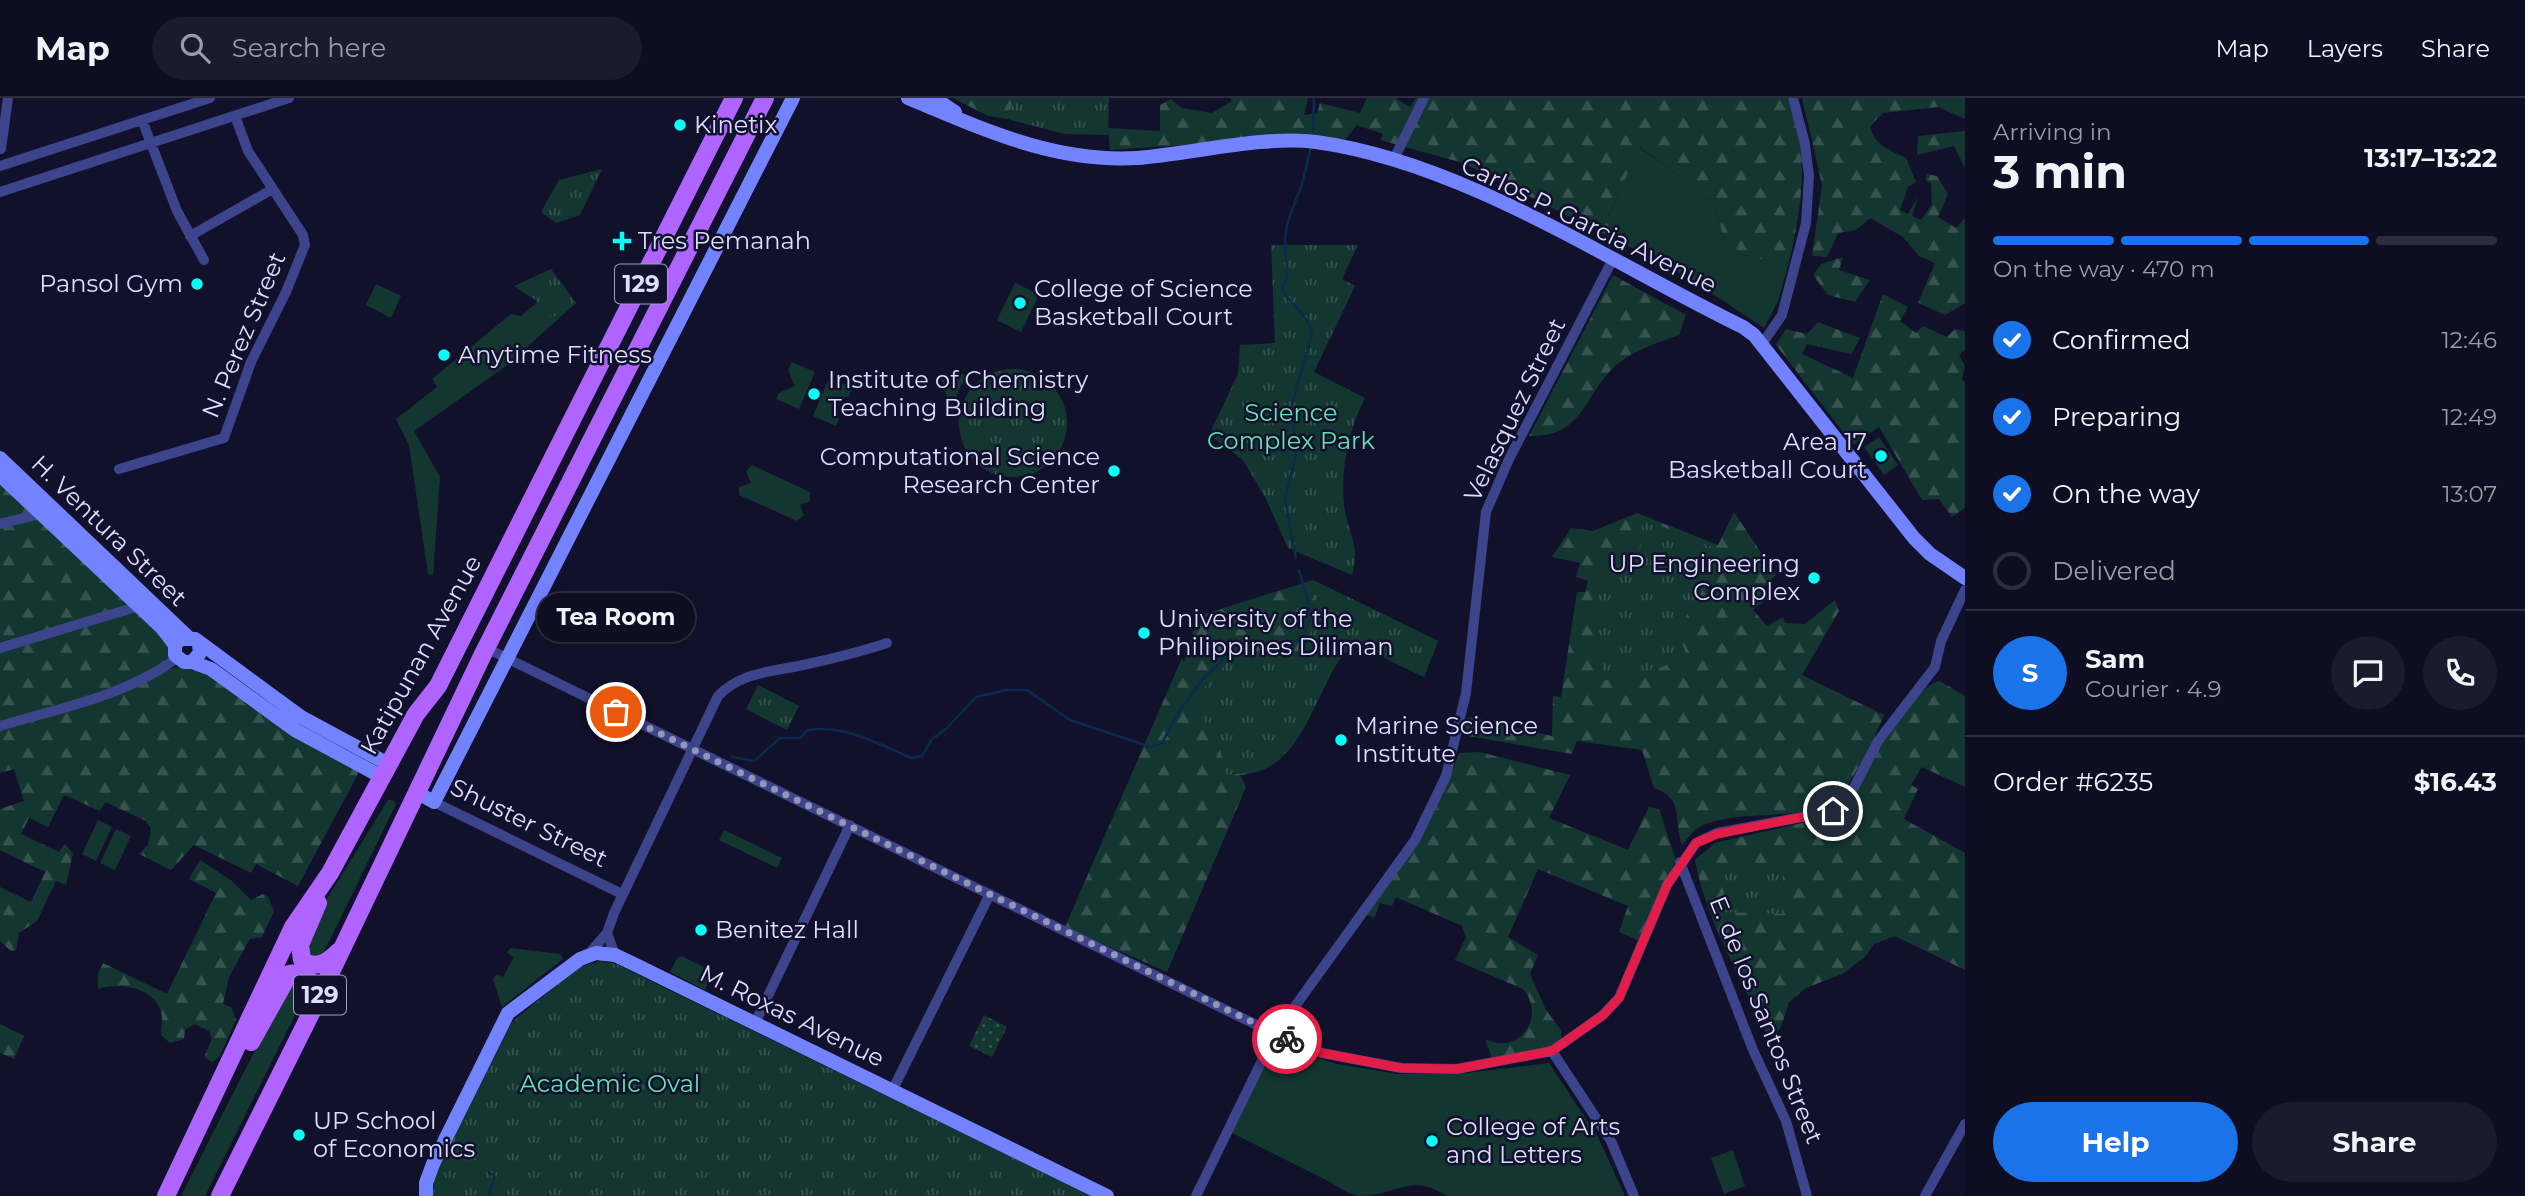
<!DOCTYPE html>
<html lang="en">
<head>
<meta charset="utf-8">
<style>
  :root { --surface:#0e0d21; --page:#1c1b2e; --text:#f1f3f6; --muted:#9b9ca5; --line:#2e2d3f; --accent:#1a73e8 }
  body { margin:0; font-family:Montserrat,sans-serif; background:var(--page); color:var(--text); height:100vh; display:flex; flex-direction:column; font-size:26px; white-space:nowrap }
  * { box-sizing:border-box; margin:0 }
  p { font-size:23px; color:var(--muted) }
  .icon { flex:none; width:38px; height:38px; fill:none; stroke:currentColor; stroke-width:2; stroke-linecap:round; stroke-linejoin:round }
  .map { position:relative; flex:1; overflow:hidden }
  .details { display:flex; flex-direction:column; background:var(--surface); width:560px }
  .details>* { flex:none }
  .pin { position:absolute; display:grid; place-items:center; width:60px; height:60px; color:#fff; margin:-30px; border:4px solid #fff; border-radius:50%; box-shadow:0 2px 7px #0007 }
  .courier { position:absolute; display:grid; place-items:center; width:70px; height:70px; margin:-35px; border:5px solid #e11d48; border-radius:50%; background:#fff; color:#222; box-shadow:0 2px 9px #0007 }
  .bubble { position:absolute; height:49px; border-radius:24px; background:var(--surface); box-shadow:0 4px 18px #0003,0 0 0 2px var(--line); font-size:23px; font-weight:700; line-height:49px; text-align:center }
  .head em { font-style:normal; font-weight:700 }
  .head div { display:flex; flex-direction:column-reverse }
  .head { display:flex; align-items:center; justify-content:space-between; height:119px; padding:0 28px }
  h1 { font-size:46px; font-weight:700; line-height:52px }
  .bar { display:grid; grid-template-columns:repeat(4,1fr); gap:10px 7px; align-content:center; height:84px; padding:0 28px }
  .bar i { height:9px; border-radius:5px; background:var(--line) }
  .bar .active { background:var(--accent) }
  .bar p { grid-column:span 4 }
  .line { display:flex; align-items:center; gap:18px; padding:0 28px; border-top:2px solid var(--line) }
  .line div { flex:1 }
  .round { display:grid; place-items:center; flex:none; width:74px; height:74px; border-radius:37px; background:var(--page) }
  ol { padding:0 28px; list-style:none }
  li { display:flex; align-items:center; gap:21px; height:77px }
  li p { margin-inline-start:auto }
  li .icon { padding:7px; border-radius:50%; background:var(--accent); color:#fff; stroke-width:4 }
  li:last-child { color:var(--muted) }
  li i { width:38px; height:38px; border:4px solid var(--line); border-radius:50% }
  .button { display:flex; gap:14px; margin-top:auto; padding:14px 28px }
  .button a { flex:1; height:80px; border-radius:42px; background:var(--accent); color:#fff; font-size:28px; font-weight:700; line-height:80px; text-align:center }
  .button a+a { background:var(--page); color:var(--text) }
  header { display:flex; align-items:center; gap:42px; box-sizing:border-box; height:98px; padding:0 35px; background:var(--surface); border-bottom:2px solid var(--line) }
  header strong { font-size:33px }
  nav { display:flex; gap:38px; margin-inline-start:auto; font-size:24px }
  .search { width:490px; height:63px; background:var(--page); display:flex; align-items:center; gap:18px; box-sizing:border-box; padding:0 24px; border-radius:38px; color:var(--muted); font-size:26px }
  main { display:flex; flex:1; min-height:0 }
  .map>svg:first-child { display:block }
</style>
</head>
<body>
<header>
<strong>Map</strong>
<div class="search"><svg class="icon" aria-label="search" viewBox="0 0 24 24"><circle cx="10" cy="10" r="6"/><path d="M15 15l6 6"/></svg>Search here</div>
<nav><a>Map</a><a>Layers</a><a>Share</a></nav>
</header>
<main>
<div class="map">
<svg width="1965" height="1098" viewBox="0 0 1965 1098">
  <defs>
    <pattern id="forest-firs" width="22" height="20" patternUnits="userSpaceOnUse" patternTransform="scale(1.75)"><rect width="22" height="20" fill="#143630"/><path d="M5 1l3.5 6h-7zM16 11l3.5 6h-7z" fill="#36534f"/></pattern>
    <pattern id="park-tufts" width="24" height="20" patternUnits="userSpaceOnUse" patternTransform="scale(1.75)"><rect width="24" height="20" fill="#143630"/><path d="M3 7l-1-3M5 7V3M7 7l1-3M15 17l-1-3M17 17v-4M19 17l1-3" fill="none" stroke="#36534f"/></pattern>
    <pattern id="garden-dots" width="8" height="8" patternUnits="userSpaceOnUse" patternTransform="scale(1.75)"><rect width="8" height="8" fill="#143630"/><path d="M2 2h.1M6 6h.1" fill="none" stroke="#36534f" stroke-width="1.8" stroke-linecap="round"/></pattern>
  </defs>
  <rect width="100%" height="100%" fill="#12112c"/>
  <path fill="#143630" d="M 1639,49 L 1679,78 L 1694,97 L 1714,103 L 1724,142 L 1744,157 L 1788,168 L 1778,203 L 1764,230 L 1689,180 L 1626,147 L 1624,132 L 1608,119 Z
    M 551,171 L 576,205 L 505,269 L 414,333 L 440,379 L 433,477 L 428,476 L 409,347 L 396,321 L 437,289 L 432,281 L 511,216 L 521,218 L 538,204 L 514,188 Z
    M 1015,185 L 1039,196 L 1021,234 L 997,222 Z
    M 376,186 L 401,198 L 391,220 L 366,207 Z
    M 792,264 L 815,274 L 799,311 L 776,301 L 779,295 L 795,288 L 788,272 Z
    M 972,276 L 961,287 L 951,312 L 940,277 Z
    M 829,280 L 852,290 L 849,298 L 833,304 L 839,321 L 836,328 L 813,318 Z
    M 1879,339 L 1898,367 L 1884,377 L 1864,349 Z
    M 752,367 L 810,394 L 810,403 L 800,407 L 804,417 L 797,423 L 739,397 L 739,389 L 751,385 L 746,373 Z
    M 388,702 L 393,702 L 396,706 L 324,854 L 320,860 L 309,863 L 306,849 L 325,804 Z
    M 98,722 L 112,729 L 96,763 L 82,756 Z
    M 116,731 L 131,738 L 115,772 L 100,765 Z
    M 724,732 L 782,760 L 777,770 L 719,742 Z
    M 510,850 L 560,856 L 563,861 L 502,909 L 493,881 L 497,876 L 503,879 L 514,859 L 507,855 Z
    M 682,858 L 711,873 L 705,892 L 670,874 L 677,860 Z
    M 296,882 L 302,886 L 303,901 L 205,1098 L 181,1098 L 286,891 Z
    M 1276,947 L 1337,966 L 1397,976 L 1466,975 L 1549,965 L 1598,1039 L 1625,1098 L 1447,1098 C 1409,1074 1397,1098 1360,1098 C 1349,1097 1336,1087 1326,1082 C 1294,1066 1262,1050 1230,1034 Z
    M 1733,1052 L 1745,1088 L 1724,1096 L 1711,1060 Z"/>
  <path fill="url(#forest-firs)" d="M 953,0 L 1014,0 L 1008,21 L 988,18 Z
    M 1230,0 L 1308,0 L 1304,17 L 1317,15 L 1320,5 L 1360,15 L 1367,0 L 1395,0 L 1410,9 L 1416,0 L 1787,0 C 1812,54 1801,113 1788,168 L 1744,157 L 1724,142 L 1714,103 L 1694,97 L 1679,78 L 1640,49 L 1608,118 L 1624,132 L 1626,147 L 1463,65 L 1380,42 L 1383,36 L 1357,27 L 1345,42 L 1310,38 L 1110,52 L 1108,30 L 1160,33 L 1160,7 L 1171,1 L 1182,10 L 1212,15 L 1232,3 Z
    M 1802,0 L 1965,0 L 1965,21 L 1938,9 L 1883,15 L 1870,28 C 1874,47 1889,52 1906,60 L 1916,84 L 1908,89 L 1900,112 L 1908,116 L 1918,99 L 1912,118 L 1921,122 L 1932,106 L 1931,85 L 1925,82 L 1927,76 L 1937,78 L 1948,96 L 1938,119 L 1956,130 L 1965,120 L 1965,205 L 1945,217 L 1918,205 L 1935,165 L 1919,158 L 1903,139 L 1870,120 L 1856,132 L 1838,135 L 1827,159 L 1812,158 L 1822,87 Z
    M 1965,33 L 1965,70 L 1954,48 L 1917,57 L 1918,38 Z
    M 1843,159 L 1839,172 L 1870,182 L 1855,204 L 1828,197 L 1813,177 L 1821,166 Z
    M 1613,177 L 1686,217 L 1679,237 C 1656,245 1629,254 1612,271 C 1582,302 1582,339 1529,338 Z
    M 1883,196 L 1908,209 L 1900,223 L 1916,235 L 1923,228 L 1947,239 L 1955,231 L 1965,233 L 1965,252 L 1959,257 L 1965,268 L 1962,281 L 1965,284 L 1965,410 L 1952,419 L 1939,401 L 1922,402 L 1879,329 L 1853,347 L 1776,247 L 1786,231 L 1807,236 L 1818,224 L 1860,240 L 1851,256 L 1807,246 L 1802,256 L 1853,280 Z
    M 0,382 L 166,541 L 170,557 L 165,564 L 169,571 L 178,569 L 202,573 L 357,669 L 358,676 L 298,788 L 256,766 L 251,775 L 194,747 L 171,772 L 139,756 L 148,747 L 151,731 L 146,723 L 105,704 L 100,713 L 64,697 L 48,729 L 29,720 L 21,736 L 59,754 L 65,746 L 73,755 L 66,787 L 56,783 L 37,823 L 19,835 L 16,852 L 11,853 L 0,843 L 0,789 L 31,804 L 45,774 L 0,752 L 0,711 L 24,703 L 14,671 L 0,675 Z
    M 1734,414 L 1776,477 L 1763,489 L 1768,500 L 1753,512 L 1767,528 L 1783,519 L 1785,525 L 1805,526 L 1835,502 L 1839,513 L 1802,577 L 1884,617 C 1877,636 1848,695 1832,704 C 1798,725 1729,709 1696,731 C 1691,735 1686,743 1682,747 C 1673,721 1685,701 1654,690 L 1642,652 L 1577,643 L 1572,656 L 1463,637 L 1464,622 L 1470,619 L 1552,638 L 1553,598 L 1561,599 L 1577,494 L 1585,494 L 1588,483 L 1576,479 L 1580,465 L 1552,459 L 1571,430 L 1593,433 L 1637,415 L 1718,447 Z
    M 1313,482 L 1438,543 L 1424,579 L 1359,547 C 1307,566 1319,671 1240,677 L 1246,689 L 1167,874 L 1065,829 L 1182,560 L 1184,564 L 1198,518 Z
    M 1940,583 L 1965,598 L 1965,689 L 1922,669 L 1911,687 L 1918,691 L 1904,721 L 1965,755 L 1965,872 L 1895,838 L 1874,846 L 1865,859 L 1842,876 L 1806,890 L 1789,904 L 1781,929 L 1770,943 C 1745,887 1705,821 1695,762 L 1715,745 L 1837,717 C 1856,699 1865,671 1878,648 C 1887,632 1924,584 1940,583 Z
    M 1480,654 L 1570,677 L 1549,720 L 1628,752 L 1649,709 L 1659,711 L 1676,762 L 1638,842 L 1619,834 L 1628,808 L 1538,771 L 1508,839 L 1538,857 L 1530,876 L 1546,912 L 1561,932 L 1562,941 L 1547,951 L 1492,960 L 1485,941 C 1519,958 1547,919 1523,891 L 1455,862 L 1466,839 L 1462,828 L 1396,799 L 1392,808 L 1380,805 L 1374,820 L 1366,816 C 1406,766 1438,715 1459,655 Z
    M 200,762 L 232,783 L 251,802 L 263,796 L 268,799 L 274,813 L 262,839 L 250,841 L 229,879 L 223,906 L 231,909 L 236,922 L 220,958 L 212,964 L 204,959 L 212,941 L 209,933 L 194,926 L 185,932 L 184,941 L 170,945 L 161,937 C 161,930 163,921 161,914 C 155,889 117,884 98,891 L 98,876 L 103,865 L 167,896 L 216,795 L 189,781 Z
    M 0,926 L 24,938 L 14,961 L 0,955 Z"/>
  <path fill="url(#park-tufts)" d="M 1014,0 L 1109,0 L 1108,37 L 1064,36 L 1008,21 Z
    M 602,71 L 580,117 L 556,125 L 541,114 L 559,82 Z
    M 1271,147 L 1358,147 L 1342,181 L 1355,188 L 1314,274 L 1365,300 C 1348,332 1339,377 1345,413 C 1350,441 1360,446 1352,477 L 1288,450 L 1266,401 L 1243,362 L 1209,337 L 1238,276 L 1240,247 L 1275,245 Z
    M 553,174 L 576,205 L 552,220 L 527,193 Z
    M959 325a54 54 0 1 1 108 0a54 54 0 1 1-108 0Z
    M 1642,420 L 1716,451 L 1678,537 L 1688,559 L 1638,578 L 1605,582 L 1591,490 L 1598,467 L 1631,475 L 1642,444 Z
    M 1313,482 L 1438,543 L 1424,579 L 1359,547 C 1344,552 1337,564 1330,578 C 1303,630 1294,674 1227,677 L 1217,640 L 1190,606 L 1237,554 L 1301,553 L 1318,521 Z
    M 758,587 L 799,608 L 787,632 L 746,611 Z
    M 1725,766 L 1783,768 L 1782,816 L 1723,814 Z
    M 601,863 L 616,866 L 1091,1098 L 433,1098 L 434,1079 L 512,924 L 579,869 Z"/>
  <path fill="url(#garden-dots)" d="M 984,917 L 1007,929 L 992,959 L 969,948 Z"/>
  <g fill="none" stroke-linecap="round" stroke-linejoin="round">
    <path stroke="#0b2b4b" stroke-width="2.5" d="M 1313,34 L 1314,0
      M 1296,460 L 1285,400 L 1296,356 L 1292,307 L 1312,236 L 1307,222 L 1282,193 L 1287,178 L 1285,139 L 1288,123 L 1302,86 L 1311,49
      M 732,659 L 754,663 L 780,640 L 801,640 L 807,632 C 845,626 878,646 912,660 L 922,658 L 932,641 L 946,631 L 976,599 L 1006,592 L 1027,592 L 1070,622 L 1151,649 L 1162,645 L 1180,612 L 1203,581 L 1236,549 L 1301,542 L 1312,518 L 1299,472
      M 488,1098 L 495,1079 L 489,1074"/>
    <path stroke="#3c448b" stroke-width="10" d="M 142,22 L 177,113 L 204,162
      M 1,51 L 8,0
      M 1393,63 L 1424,0
      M 0,68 L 210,0
      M 0,94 L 289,0
      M 190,138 L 271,92
      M 1762,246 L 1782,217 L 1806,125 L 1809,78 L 1805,46 L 1793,0
      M 119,371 L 224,340 L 251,264 L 286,194 L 305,147 L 303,137 L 248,53 L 235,18
      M 0,426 L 44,415
      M 0,550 L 139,508 L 143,504
      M 486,550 L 1275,936 L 1322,955 L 1401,970 L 1457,971 L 1552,953 L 1603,917 L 1619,900 L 1667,787 L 1696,745 L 1717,735 L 1834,713 L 1849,699 L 1878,643 L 1935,569 L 1941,543 L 1965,492
      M 0,628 C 60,610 126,598 177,560
      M 434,704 L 622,796
      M 1680,764 L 1753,952 L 1786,1023 L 1807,1098
      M 615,857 L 607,835 L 614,815 L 718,598 C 741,574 771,574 803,567 C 831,561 860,554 887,545
      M 586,859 L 607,835
      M 755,925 L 850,727
      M 1552,953 L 1611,1043 L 1634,1098
      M 892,993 L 990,796
      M 1196,1098 L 1275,936 L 1415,742 L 1446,678 L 1466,595 L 1486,414 L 1509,361 L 1613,161
      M 1925,1098 L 1965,1026"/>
    <path stroke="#7383ff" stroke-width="14" d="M 908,0 C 983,31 1054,65 1137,60 C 1190,56 1266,37 1316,44 C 1463,64 1611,165 1743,229 L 1754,237 L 1914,440 L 1930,456 L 1965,480
      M 934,0 L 955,14
      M 0,360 L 188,539
      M 0,377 L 163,531 L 175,547
      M 199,547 L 200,555 L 192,564 L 184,564 L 175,557 L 175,547 L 180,541 L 195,541 L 301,619 L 390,667
      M 192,564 L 211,571 L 295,632 L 382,679
      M 416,694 L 434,704 L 793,0
      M 426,1098 L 426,1085 L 433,1066 L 508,915 L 580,861 L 596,855 L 615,857 L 640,869 L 1107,1098"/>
    <path stroke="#af63ff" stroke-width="18" d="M 318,805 L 300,847 L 302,862 C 316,873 329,863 339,853
      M 251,944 L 289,876 C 308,872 312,887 318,901
      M 166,1098 L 293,829 L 330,775 L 416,616 L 438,588 L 734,0
      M 220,1098 L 318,901 L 484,554 L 765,0"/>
  </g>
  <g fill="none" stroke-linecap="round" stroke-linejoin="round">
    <path stroke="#9596b5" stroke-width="7" stroke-dasharray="0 12.6" d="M 616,614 L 1287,941"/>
    <path stroke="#e11d48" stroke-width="9" d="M 1287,941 L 1322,955 L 1401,970 L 1457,971 L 1552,953 L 1603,917 L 1619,900 L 1667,787 L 1696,745 L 1717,736 L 1833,713"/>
  </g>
  <g fill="#08fff5" stroke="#12112c" stroke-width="2.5">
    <circle cx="680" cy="27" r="7"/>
    <path d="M618.5 132.5h7v7h7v7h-7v7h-7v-7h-7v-7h7z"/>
    <circle cx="197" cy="186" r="7"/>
    <circle cx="1020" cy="205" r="7"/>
    <circle cx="444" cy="257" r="7"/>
    <circle cx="814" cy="296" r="7"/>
    <circle cx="1881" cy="358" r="7"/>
    <circle cx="1114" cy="373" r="7"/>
    <circle cx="1814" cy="480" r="7"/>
    <circle cx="1144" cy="535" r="7"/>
    <circle cx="1341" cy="642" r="7"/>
    <circle cx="701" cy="832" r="7"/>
    <circle cx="299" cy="1037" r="7"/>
    <circle cx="1432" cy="1043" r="7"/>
  </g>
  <g text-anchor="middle" stroke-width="5" stroke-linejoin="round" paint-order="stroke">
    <g fill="#12112c" stroke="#9fa0c0" stroke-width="2">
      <rect x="615" y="166.5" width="52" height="39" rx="5"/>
      <rect x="294" y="877.5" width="52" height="39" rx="5"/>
    </g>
    <g font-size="23" font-weight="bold" fill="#dcddff">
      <text x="641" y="194">129</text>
      <text x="320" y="905">129</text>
    </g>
    <g font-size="24" fill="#dcddff" stroke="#12112c" text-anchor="start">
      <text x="694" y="35">Kinetix</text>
      <text x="638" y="151">Tres Pemanah</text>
      <text x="183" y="194" text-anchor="end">Pansol Gym</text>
      <text x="1034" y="199">College of Science<tspan x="1034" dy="28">Basketball Court</tspan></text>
      <text x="458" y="265">Anytime Fitness</text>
      <text x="828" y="290">Institute of Chemistry<tspan x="828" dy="28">Teaching Building</tspan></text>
      <text x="1867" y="352" text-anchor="end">Area 17<tspan x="1867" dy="28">Basketball Court</tspan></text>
      <text x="1100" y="367" text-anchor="end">Computational Science<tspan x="1100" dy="28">Research Center</tspan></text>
      <text x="1800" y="474" text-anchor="end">UP Engineering<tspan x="1800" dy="28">Complex</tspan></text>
      <text x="1158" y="529">University of the<tspan x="1158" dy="28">Philippines Diliman</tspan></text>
      <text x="1355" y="636">Marine Science<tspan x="1355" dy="28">Institute</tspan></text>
      <text x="715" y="840">Benitez Hall</text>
      <text x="313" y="1031">UP School<tspan x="313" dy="28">of Economics</tspan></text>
      <text x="1446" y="1037">College of Arts<tspan x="1446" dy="28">and Letters</tspan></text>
    </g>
    <g font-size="24" fill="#dcddff" stroke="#12112c">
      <text transform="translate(1589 127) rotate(26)" y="8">Carlos P. Garcia Avenue</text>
      <text transform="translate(244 237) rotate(-67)" y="8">N. Perez Street</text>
      <text transform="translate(1515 312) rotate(-64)" y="8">Velasquez Street</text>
      <text transform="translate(109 433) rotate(44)" y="8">H. Ventura Street</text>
      <text transform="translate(421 557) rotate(-61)" y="8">Katipunan Avenue</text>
      <text transform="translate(529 725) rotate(26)" y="8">Shuster Street</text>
      <text transform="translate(792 918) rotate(26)" y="8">M. Roxas Avenue</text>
      <text transform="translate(1766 922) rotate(68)" y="8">E. de los Santos Street</text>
    </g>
    <g font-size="24" fill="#65e2b1" stroke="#12112c">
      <text x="1291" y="323">Science<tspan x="1291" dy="28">Complex Park</tspan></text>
      <text x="610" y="994">Academic Oval</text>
    </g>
  </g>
</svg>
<div class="pin" style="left:616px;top:614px;background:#ea580c"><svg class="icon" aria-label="bag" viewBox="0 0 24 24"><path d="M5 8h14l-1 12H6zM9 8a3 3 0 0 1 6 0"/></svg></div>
<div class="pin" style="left:1833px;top:713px;background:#1f2937"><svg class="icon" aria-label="home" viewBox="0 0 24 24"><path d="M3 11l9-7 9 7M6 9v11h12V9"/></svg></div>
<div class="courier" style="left:1287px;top:941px"><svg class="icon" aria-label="bike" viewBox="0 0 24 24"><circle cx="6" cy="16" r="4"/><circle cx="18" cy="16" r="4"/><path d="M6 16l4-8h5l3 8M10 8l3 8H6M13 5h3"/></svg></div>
<div class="bubble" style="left:537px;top:495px;width:158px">Tea Room</div>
</div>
<section class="details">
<div class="head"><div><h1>3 min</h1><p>Arriving in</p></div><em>13:17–13:22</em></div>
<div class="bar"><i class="active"></i><i class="active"></i><i class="active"></i><i></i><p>On the way · 470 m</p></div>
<ol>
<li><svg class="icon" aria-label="check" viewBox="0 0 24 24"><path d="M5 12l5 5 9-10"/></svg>Confirmed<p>12:46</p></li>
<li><svg class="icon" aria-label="check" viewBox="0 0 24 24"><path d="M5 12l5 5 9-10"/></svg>Preparing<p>12:49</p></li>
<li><svg class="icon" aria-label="check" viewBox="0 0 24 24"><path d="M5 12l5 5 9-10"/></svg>On the way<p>13:07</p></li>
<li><i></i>Delivered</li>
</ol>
<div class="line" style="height:126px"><b class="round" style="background:var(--accent);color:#fff">S</b><div><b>Sam</b><p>Courier · 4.9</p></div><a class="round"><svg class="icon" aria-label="chat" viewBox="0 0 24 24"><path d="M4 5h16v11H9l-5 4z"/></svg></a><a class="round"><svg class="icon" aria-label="phone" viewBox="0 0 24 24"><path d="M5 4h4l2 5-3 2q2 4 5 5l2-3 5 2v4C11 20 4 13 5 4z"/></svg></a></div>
<div class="line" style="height:91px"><div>Order #6235</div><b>$16.43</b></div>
<div class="button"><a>Help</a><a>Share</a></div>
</section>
</main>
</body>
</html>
